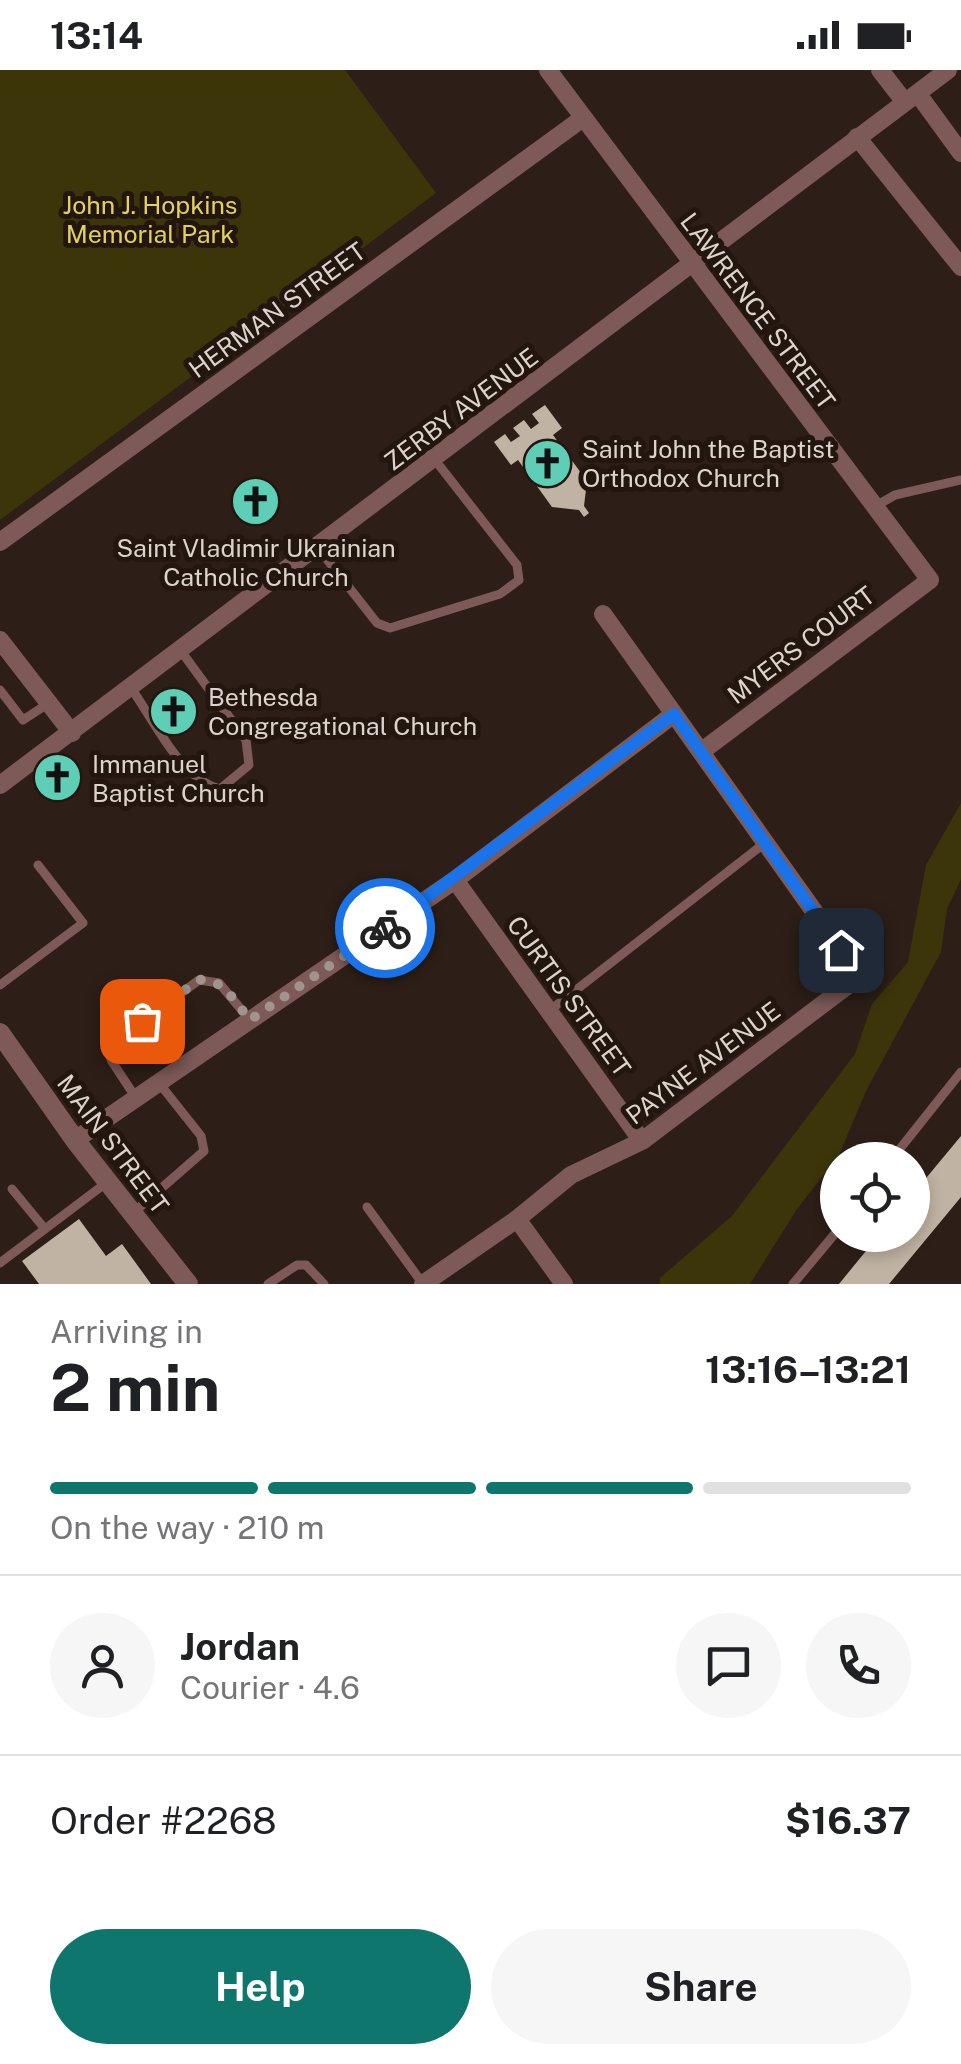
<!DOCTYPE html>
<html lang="en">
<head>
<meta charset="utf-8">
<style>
  :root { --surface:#fff; --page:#f6f6f6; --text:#202124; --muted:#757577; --line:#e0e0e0; --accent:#0f766e }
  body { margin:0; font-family:"Public Sans",sans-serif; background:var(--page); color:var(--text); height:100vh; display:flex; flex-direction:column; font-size:38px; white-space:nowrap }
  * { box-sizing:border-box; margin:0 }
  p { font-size:32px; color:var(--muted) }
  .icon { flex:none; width:55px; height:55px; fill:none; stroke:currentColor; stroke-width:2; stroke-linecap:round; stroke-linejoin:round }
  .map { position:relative; height:1214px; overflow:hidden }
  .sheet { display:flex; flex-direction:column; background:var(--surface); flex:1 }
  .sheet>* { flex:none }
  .fabs { position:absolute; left:820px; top:1072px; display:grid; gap:20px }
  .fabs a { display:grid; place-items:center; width:110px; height:110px; border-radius:50%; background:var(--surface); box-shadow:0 5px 15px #0003; font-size:50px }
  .pin { position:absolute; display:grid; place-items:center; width:85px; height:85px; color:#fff; margin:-42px; border-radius:20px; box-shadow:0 5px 15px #0006 }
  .courier { position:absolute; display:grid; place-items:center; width:100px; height:100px; margin:-50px; border:8px solid #1a73e8; border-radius:50%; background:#fff; color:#222; box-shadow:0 2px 12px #0007 }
  .summary em { font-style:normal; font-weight:700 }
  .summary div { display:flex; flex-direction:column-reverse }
  .summary { display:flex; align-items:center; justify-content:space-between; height:170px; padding:0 50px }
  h1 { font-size:65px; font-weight:700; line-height:75px }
  .bar { display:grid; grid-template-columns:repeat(4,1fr); gap:15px 10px; align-content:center; height:120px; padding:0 50px }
  .bar i { height:12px; border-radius:8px; background:var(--line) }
  .bar .selected { background:var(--accent) }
  .bar p { grid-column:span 4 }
  .line { display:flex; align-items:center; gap:25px; padding:0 50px; border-top:2px solid var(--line) }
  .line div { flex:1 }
  .round { display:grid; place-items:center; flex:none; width:105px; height:105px; border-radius:52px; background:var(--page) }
  .action { display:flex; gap:20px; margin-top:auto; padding:20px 50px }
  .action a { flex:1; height:115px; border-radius:60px; background:var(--accent); color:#fff; font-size:40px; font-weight:700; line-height:115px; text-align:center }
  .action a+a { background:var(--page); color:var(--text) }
  .status { display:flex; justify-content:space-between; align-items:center; height:70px; padding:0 50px; background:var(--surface); direction:ltr }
  .status svg { height:28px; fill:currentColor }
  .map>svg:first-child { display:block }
</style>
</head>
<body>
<div class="status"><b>13:14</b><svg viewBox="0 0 49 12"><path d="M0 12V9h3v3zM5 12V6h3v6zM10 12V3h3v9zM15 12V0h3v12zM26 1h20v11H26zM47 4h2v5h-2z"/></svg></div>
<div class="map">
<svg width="961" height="1214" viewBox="0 0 961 1214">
  <rect width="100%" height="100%" fill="#2d1f17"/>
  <path fill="#3c350a" d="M 0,0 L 345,0 L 436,123 L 0,450 Z
    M 961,733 L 961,809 L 947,839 L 941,882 L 866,1021 L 839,1085 L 797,1139 L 750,1214 L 660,1214 L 660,1208 L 732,1146 L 855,984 L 872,934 L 908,892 L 926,795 Z"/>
  <path fill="#c0b3a3" d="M 545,335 L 562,358 L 553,365 L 587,411 L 584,436 L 589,443 L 584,447 L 579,440 L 552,437 L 518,390 L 511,395 L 494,372 L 505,364 L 511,372 L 520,366 L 513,358 L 524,350 L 531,359 L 539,353 L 532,344 Z
    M 961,1066 L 961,1127 L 889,1214 L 839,1214 L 879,1165 L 912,1165 L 912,1125 Z
    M 79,1149 L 106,1186 L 122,1174 L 151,1214 L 39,1214 L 22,1191 Z"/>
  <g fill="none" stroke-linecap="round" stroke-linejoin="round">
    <path stroke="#7d5a57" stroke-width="9" d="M 874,437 L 895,425 L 961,410
      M 318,478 L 377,553 L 390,558 L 500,524 L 519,510 L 517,495 L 435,390
      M 131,618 C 154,650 180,709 220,719 L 249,695 L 246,670 L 181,581
      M 0,620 L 23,650 L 49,633
      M 0,915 L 83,853 L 38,795
      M 549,941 L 766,772
      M 136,1028 L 111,990 L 114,972 L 199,910 L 219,913 L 250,950
      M 891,1090 L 961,1002
      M 12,1119 L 45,1159
      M 367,1137 L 423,1214
      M 133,1143 L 204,1081 L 201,1066 L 159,1013
      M 0,1193 L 106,1113
      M 268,1214 L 297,1195 L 306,1195 L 324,1214
      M 793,1214 L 838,1160"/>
    <path stroke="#7d5a57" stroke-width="18" d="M 548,0 L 930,510 L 702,681
      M 880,0 L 904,31
      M 918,24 L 961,83
      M 857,67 L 961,197
      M 0,472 L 583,48
      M 0,570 L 72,663
      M 0,715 L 948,0
      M 455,810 L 642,1071
      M 75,1070 L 455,810 L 674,644
      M 517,1149 L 564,1214
      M 423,1214 L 517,1149 L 571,1105 L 642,1071 L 860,906 L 603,544"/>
    <path stroke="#7d5a57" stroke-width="20" d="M 0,963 L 75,1070 L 188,1214"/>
  </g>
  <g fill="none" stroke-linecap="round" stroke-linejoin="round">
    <path stroke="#9f948e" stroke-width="10" stroke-dasharray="0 18" d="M 142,951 L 199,910 C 223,907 236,934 250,950 L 385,858"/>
    <path stroke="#1a73e8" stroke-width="12" d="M 385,858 L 674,644 L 841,880"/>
  </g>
  <defs>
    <symbol id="church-disc" viewBox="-11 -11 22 22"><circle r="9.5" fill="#5eceb7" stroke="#23160e"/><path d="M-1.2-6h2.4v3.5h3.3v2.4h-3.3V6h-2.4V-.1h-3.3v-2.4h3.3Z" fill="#111"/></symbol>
  </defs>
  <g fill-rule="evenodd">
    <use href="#church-disc" x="520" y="366" width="55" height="55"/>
    <use href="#church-disc" x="228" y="404" width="55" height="55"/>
    <use href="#church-disc" x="146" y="614" width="55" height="55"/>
    <use href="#church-disc" x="30" y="680" width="55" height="55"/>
  </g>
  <g text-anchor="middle" stroke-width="10" stroke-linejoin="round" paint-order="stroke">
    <g font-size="25" fill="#e3d15e" stroke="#23160e">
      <text x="150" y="144">John J. Hopkins<tspan x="150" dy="29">Memorial Park</tspan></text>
    </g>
    <g font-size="25" fill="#ddd3ce" stroke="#23160e">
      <text transform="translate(277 240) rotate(-36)" y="9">HERMAN STREET</text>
      <text transform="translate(758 241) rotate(53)" y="9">LAWRENCE STREET</text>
      <text transform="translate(461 339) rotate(-37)" y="9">ZERBY AVENUE</text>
      <text transform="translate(801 575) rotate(-37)" y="9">MYERS COURT</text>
      <text transform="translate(569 926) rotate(54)" y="9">CURTIS STREET</text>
      <text transform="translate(703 993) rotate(-37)" y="9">PAYNE AVENUE</text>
      <text transform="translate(113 1074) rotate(53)" y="9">MAIN STREET</text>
    </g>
    <g font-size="25" fill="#ddd3ce" stroke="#23160e" text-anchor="start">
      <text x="582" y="388">Saint John the Baptist<tspan x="582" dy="29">Orthodox Church</tspan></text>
      <text x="256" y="487" text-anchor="middle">Saint Vladimir Ukrainian<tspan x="256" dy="29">Catholic Church</tspan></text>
      <text x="208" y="636">Bethesda<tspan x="208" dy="29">Congregational Church</tspan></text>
      <text x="92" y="703">Immanuel<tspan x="92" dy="29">Baptist Church</tspan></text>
    </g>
  </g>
</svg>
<div class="fabs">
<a><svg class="icon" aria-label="locate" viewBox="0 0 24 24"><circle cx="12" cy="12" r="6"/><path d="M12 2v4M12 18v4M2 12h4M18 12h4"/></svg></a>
</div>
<div class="pin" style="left:142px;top:951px;background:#ea580c"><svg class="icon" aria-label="bag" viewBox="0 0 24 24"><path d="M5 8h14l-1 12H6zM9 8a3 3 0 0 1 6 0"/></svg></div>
<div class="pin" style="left:841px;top:880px;background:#1f2937"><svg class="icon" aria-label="home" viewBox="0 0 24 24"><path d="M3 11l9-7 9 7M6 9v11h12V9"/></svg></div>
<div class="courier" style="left:385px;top:858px"><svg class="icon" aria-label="bike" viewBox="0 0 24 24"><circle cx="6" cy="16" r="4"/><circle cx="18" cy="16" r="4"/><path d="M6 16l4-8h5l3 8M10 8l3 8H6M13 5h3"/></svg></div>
</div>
<section class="sheet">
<div class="summary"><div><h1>2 min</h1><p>Arriving in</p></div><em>13:16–13:21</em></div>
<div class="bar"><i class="selected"></i><i class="selected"></i><i class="selected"></i><i></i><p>On the way · 210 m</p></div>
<div class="line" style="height:180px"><a class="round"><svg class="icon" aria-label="person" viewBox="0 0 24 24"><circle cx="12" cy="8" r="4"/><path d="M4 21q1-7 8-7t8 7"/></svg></a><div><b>Jordan</b><p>Courier · 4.6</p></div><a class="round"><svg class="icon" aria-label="chat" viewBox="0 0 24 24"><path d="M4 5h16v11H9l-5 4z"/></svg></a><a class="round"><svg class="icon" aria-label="phone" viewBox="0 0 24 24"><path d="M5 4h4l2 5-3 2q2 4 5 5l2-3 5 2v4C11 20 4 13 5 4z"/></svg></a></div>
<div class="line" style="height:130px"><div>Order #2268</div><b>$16.37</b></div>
<div class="action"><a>Help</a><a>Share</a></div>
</section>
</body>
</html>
